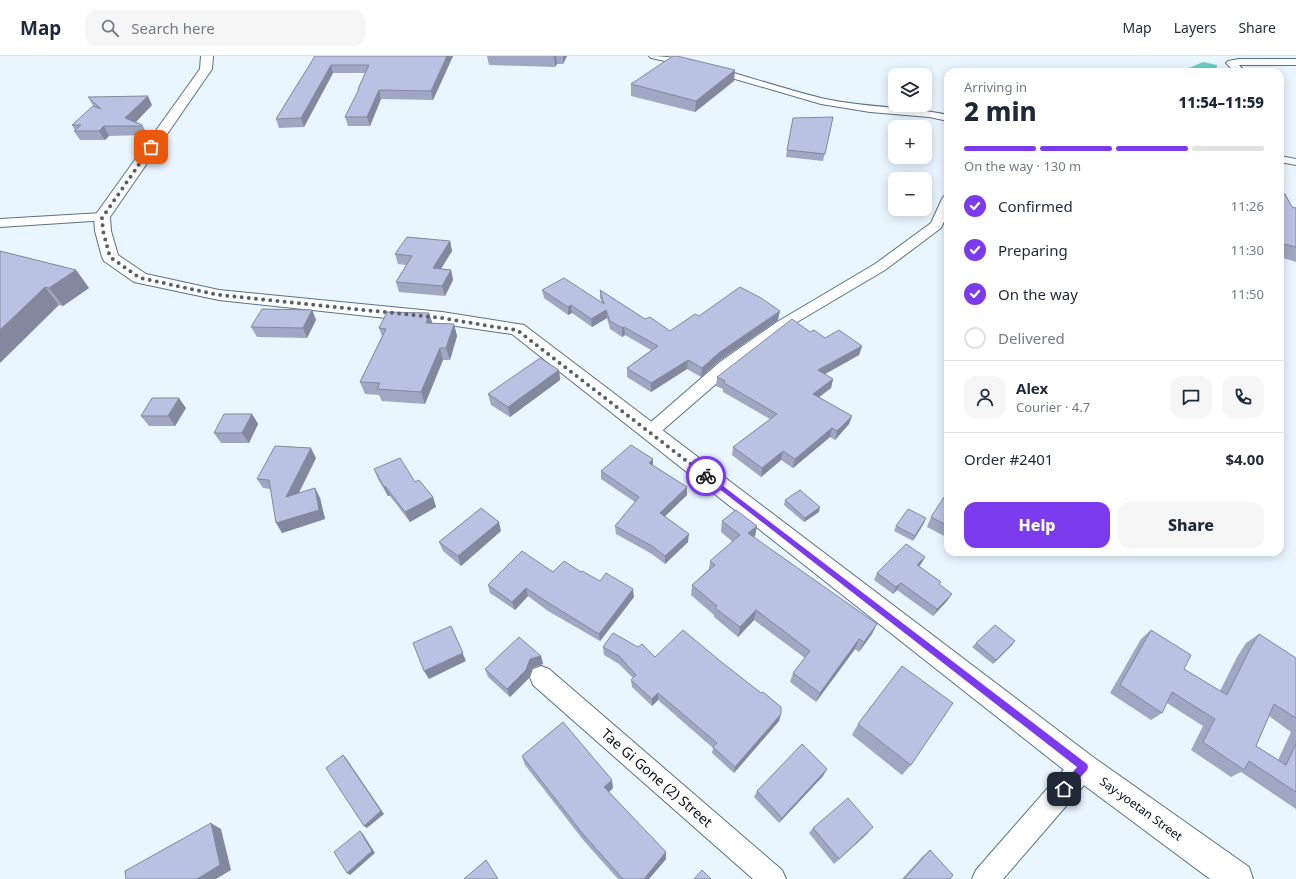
<!DOCTYPE html>
<html lang="en">
<head>
<meta charset="utf-8">
<style>
  :root { --surface:#fff; --page:#f6f6f7; --text:#1f2937; --muted:#747a83; --line:#e0e1e3; --accent:#7c3aed }
  body { margin:0; font-family:"Noto Sans",sans-serif; background:var(--page); color:var(--text); height:100vh; display:flex; flex-direction:column; font-size:15px; white-space:nowrap }
  * { box-sizing:border-box; margin:0 }
  p { font-size:13px; color:var(--muted) }
  .icon { flex:none; width:22px; height:22px; fill:none; stroke:currentColor; stroke-width:2; stroke-linecap:round; stroke-linejoin:round }
  .map { position:relative; flex:1; overflow:hidden }
  .sheet { position:absolute; left:944px; top:12px; width:340px; height:488px; display:flex; flex-direction:column; background:var(--surface); border-radius:12px; box-shadow:0 2px 10px #0003 }
  .sheet>* { flex:none }
  .controls { position:absolute; left:888px; top:12px; display:grid; gap:8px }
  .controls a { display:grid; place-items:center; width:44px; height:44px; border-radius:8px; background:var(--surface); box-shadow:0 2px 10px #0003; font-size:20px }
  .pin { position:absolute; display:grid; place-items:center; width:34px; height:34px; color:#fff; margin:-17px; border-radius:8px; box-shadow:0 2px 6px #0006 }
  .courier { position:absolute; display:grid; place-items:center; width:40px; height:40px; margin:-20px; border:3px solid #7c3aed; border-radius:50%; background:#fff; color:#222; box-shadow:0 1px 5px #0007 }
  .headline em { font-style:normal; font-weight:800 }
  .headline div { display:flex; flex-direction:column-reverse }
  .headline { display:flex; align-items:center; justify-content:space-between; height:68px; padding:0 20px }
  h1 { font-size:26px; font-weight:800; line-height:30px }
  .bar { display:grid; grid-template-columns:repeat(4,1fr); gap:6px 4px; align-content:center; height:48px; padding:0 20px }
  .bar i { height:5px; border-radius:3px; background:var(--line) }
  .bar .selected { background:var(--accent) }
  .bar p { grid-column:span 4 }
  .line { display:flex; align-items:center; gap:10px; padding:0 20px; border-top:1px solid var(--line) }
  .line div { flex:1 }
  .round { display:grid; place-items:center; flex:none; width:42px; height:42px; border-radius:12px; background:var(--page) }
  ol { padding:0 20px; list-style:none }
  li { display:flex; align-items:center; gap:12px; height:44px }
  li p { margin-inline-start:auto }
  li .icon { padding:4px; border-radius:50%; background:var(--accent); color:#fff; stroke-width:4 }
  li:last-child { color:var(--muted) }
  li i { width:22px; height:22px; border:2px solid var(--line); border-radius:50% }
  .action { display:flex; gap:8px; margin-top:auto; padding:8px 20px }
  .action a { flex:1; height:46px; border-radius:12px; background:var(--accent); color:#fff; font-size:16px; font-weight:800; line-height:46px; text-align:center }
  .action a+a { background:var(--page); color:var(--text) }
  header { display:flex; align-items:center; gap:24px; box-sizing:border-box; height:56px; padding:0 20px; background:var(--surface); border-bottom:1px solid var(--line) }
  header strong { font-size:19px }
  nav { display:flex; gap:22px; margin-inline-start:auto; font-size:14px }
  .search { width:280px; height:36px; background:var(--page); display:flex; align-items:center; gap:10px; box-sizing:border-box; padding:0 14px; border-radius:12px; color:var(--muted); font-size:15px }
  .map>svg:first-child { display:block }
</style>
</head>
<body>
<header>
<strong>Map</strong>
<div class="search"><svg class="icon" aria-label="search" viewBox="0 0 24 24"><circle cx="10" cy="10" r="6"/><path d="M15 15l6 6"/></svg>Search here</div>
<nav><a>Map</a><a>Layers</a><a>Share</a></nav>
</header>
<div class="map">
<svg width="1296" height="823" viewBox="0 0 1296 823">
  <rect width="100%" height="100%" fill="#e9f5ff"/>
  <path fill="#6bcec5" d="M 1203,6 L 1217,9 L 1216,16 L 1208,16 L 1189,12 Z"/>
  <g fill="none" stroke-linecap="round" stroke-linejoin="round">
    <defs>
      <path id="street" d="M 649,0 C 676,0 701,7 727,15 C 758,24 789,34 821,42 C 863,52 906,50 948,59 L 948,65 L 929,61 L 870,56 L 821,48 L 694,11 L 651,2 Z
        M 1239,3 L 1296,3 L 1296,9 L 1239,9 L 1245,16 L 1235,16 L 1226,7 L 1228,5 Z
        M 1280,100 L 1296,103 L 1296,109 L 1280,106 Z
        M 948,139 L 948,157 L 941,172 L 885,214 L 787,272 L 732,314 L 656,380 L 650,382 L 644,380 L 641,376 L 644,372 L 720,306 L 777,266 L 875,208 L 931,167 L 942,143 L 944,140 Z
        M 102,157 L 107,158 L 108,161 L 107,164 L 0,171 L 0,163 Z
        M 541,610 L 549,613 L 782,814 L 786,823 L 753,823 L 533,629 L 530,621 L 533,613 Z
        M 1083,699 L 1092,702 L 1095,711 L 1092,720 L 1003,823 L 972,823 L 976,814 L 1074,702 Z"/>
      <path id="highway" d="M 201,0 L 213,0 L 212,13 L 110,161 L 111,175 L 118,199 L 146,218 L 219,234 L 442,256 L 524,269 L 1093,701 L 1249,811 L 1253,823 L 1210,823 L 1073,721 L 512,278 L 442,268 L 219,244 L 134,226 L 104,205 L 102,201 L 95,175 L 94,161 L 200,13 Z"/>
    </defs>
    <use href="#street" stroke="#587288" stroke-width="2"/>
    <use href="#highway" stroke="#587288" stroke-width="2"/>
    <use href="#street" fill="#fff" fill-rule="evenodd"/>
    <use href="#highway" fill="#fff" fill-rule="evenodd"/>
  </g>
  <path fill="#9fa7c2" fill-rule="evenodd" d="M 315,0 L 453,0 L 433,44 L 381,43 L 370,70 L 348,70 L 345,61 L 358,35 L 358,33 L 365,17 L 333,17 L 304,71 L 279,72 L 276,63 Z
    M 487,0 L 567,0 L 563,8 L 557,8 L 555,11 L 489,9 Z
    M 734,25 L 695,56 L 631,40 L 631,28 Z
    M 88,41 L 152,49 L 136,66 L 142,69 L 147,78 L 147,79 L 109,80 L 105,84 L 80,84 L 74,75 L 75,74 L 72,69 L 94,51 Z
    M 833,61 L 823,105 L 786,101 L 787,94 Z
    M 1280,136 L 1292,151 L 1296,152 L 1296,206 L 1280,201 Z
    M 450,185 L 452,195 L 441,213 L 451,214 L 453,224 L 445,240 L 399,236 L 396,226 L 406,209 L 398,208 L 395,198 Z
    M 0,195 L 76,214 L 89,232 L 63,250 L 59,249 Z
    M 542,234 L 602,247 L 600,242 L 600,234 L 645,263 L 670,275 L 699,260 L 778,264 L 719,305 L 701,321 L 687,313 L 651,336 L 627,321 L 627,312 L 651,294 L 625,279 L 622,281 L 610,273 L 607,262 L 592,271 L 572,257 L 568,259 L 544,242 Z
    M 312,254 L 316,264 L 307,282 L 257,281 L 251,271 Z
    M 429,257 L 432,267 L 454,268 L 457,280 L 450,304 L 443,304 L 425,348 L 382,345 L 379,339 L 365,338 L 360,326 L 382,280 L 379,272 Z
    M 810,276 L 825,282 L 862,290 L 859,299 L 825,318 L 833,323 L 831,332 L 819,341 L 852,360 L 849,368 L 835,384 L 830,381 L 793,412 L 781,404 L 761,421 L 732,399 L 733,391 L 770,363 L 723,336 L 723,333 L 716,330 L 717,321 Z
    M 559,314 L 560,324 L 510,361 L 491,349 L 488,338 Z
    M 186,352 L 175,370 L 149,370 L 141,360 Z
    M 252,358 L 258,368 L 249,387 L 221,387 L 214,377 Z
    M 316,402 L 299,437 L 315,432 L 320,442 L 325,463 L 282,477 L 271,433 L 263,432 L 257,423 Z
    M 653,403 L 653,409 L 687,431 L 687,439 L 665,460 L 688,486 L 665,508 L 652,498 L 616,478 L 615,470 L 635,446 L 601,423 L 601,415 Z
    M 374,413 L 415,426 L 433,441 L 436,451 L 410,466 L 390,440 L 388,440 L 378,423 Z
    M 948,443 L 948,482 L 927,471 L 931,461 Z
    M 785,444 L 819,456 L 804,466 L 784,449 Z
    M 722,465 L 757,470 L 755,480 L 754,481 L 872,578 L 859,596 L 855,593 L 816,646 L 790,626 L 793,617 L 805,602 L 754,564 L 738,581 L 714,561 L 714,559 L 691,539 L 692,529 L 709,513 L 710,505 L 733,486 L 721,476 Z
    M 924,467 L 913,485 L 894,475 L 896,470 Z
    M 501,475 L 461,510 L 443,495 L 439,486 Z
    M 925,501 L 921,508 L 919,510 L 941,526 L 939,529 L 952,538 L 947,545 L 933,560 L 897,534 L 893,538 L 874,524 L 877,517 Z
    M 553,516 L 581,516 L 634,541 L 600,585 L 548,555 L 528,540 L 515,554 L 490,537 L 488,529 Z
    M 1151,574 L 1184,613 L 1220,635 L 1237,601 L 1246,587 L 1259,578 L 1296,602 L 1296,753 L 1241,716 L 1231,721 L 1191,694 L 1203,670 L 1167,647 L 1162,657 L 1151,664 L 1110,637 L 1141,583 ZM 1269,660 L 1291,676 L 1278,704 L 1256,690 Z
    M 976,587 L 1012,589 L 993,608 L 972,591 Z
    M 603,591 L 655,601 L 781,658 L 779,665 L 734,717 L 712,697 L 713,692 L 658,644 L 652,650 L 632,631 L 631,624 L 633,622 L 619,608 L 604,599 Z
    M 541,600 L 543,608 L 532,612 L 529,622 L 510,641 L 488,621 L 485,613 Z
    M 858,668 L 911,709 L 902,719 L 852,679 Z
    M 522,700 L 613,732 L 609,736 L 666,796 L 666,803 L 649,823 L 618,823 L 584,785 L 525,709 Z
    M 823,720 L 779,767 L 754,741 L 757,735 Z
    M 813,772 L 868,777 L 834,808 L 809,777 Z
    M 930,794 L 950,823 L 902,823 L 923,800 Z"/>
  <path fill="#82889e" d="M 447,0 L 453,0 L 433,44 L 431,35 Z
    M 554,0 L 556,0 L 557,8 L 555,11 Z
    M 563,0 L 567,0 L 563,8 Z
    M 331,9 L 333,17 L 304,71 L 301,62 Z
    M 735,14 L 734,25 L 695,56 L 696,45 Z
    M 379,34 L 381,43 L 370,70 L 367,61 Z
    M 148,40 L 152,49 L 132,70 L 125,62 Z
    M 142,69 L 147,78 L 147,79 L 142,70 Z
    M 104,70 L 109,80 L 105,84 L 99,75 Z
    M 450,185 L 452,195 L 435,222 L 433,212 Z
    M 76,214 L 89,232 L 63,250 L 49,232 Z
    M 451,214 L 453,224 L 445,240 L 442,230 Z
    M 45,231 L 59,249 L 0,307 L 0,274 Z
    M 571,249 L 572,257 L 568,259 L 568,251 Z
    M 312,254 L 316,264 L 307,282 L 303,272 Z
    M 606,254 L 607,262 L 592,271 L 591,263 Z
    M 780,255 L 778,264 L 719,305 L 701,321 L 702,312 L 720,296 Z
    M 429,257 L 433,269 L 426,267 Z
    M 454,268 L 457,280 L 450,304 L 446,292 Z
    M 624,271 L 625,279 L 622,281 L 622,272 Z
    M 862,290 L 859,299 L 816,323 L 818,314 Z
    M 440,292 L 443,304 L 425,348 L 421,336 Z
    M 688,304 L 687,313 L 651,336 L 651,327 Z
    M 559,314 L 560,324 L 510,361 L 508,351 Z
    M 833,323 L 831,332 L 811,347 L 813,338 Z
    M 179,342 L 186,352 L 175,370 L 168,360 Z
    M 252,358 L 258,368 L 249,387 L 242,377 Z
    M 852,360 L 849,368 L 835,384 L 837,375 Z
    M 832,372 L 830,381 L 793,412 L 795,403 Z
    M 311,392 L 316,402 L 292,450 L 286,441 Z
    M 783,395 L 781,404 L 761,421 L 762,412 Z
    M 653,403 L 653,411 L 649,407 Z
    M 385,430 L 390,440 L 388,440 L 384,431 Z
    M 687,431 L 687,439 L 660,465 L 660,457 Z
    M 315,432 L 320,442 L 325,463 L 282,477 L 276,467 Z
    M 433,441 L 436,451 L 410,466 L 405,456 Z
    M 820,451 L 819,456 L 804,466 L 805,462 Z
    M 926,462 L 924,467 L 913,485 L 915,480 Z
    M 499,466 L 501,475 L 461,510 L 458,500 Z
    M 757,470 L 755,480 L 746,488 L 748,477 Z
    M 689,478 L 688,486 L 665,508 L 665,500 Z
    M 925,501 L 921,508 L 913,516 L 917,509 Z
    M 901,527 L 897,534 L 893,538 L 896,531 Z
    M 526,532 L 528,540 L 515,554 L 512,546 Z
    M 633,533 L 634,541 L 600,585 L 599,578 Z
    M 952,538 L 947,545 L 933,560 L 937,553 Z
    M 756,554 L 754,564 L 738,581 L 740,571 Z
    M 877,568 L 872,578 L 859,596 L 864,586 Z
    M 451,570 L 466,605 L 429,623 L 424,615 Z
    M 859,583 L 855,593 L 816,646 L 820,637 Z
    M 1015,585 L 1012,589 L 993,608 L 996,604 Z
    M 541,600 L 543,608 L 532,612 L 529,622 L 510,641 L 507,633 L 530,603 Z
    M 658,637 L 658,644 L 652,650 L 652,643 Z
    M 781,658 L 779,665 L 734,717 L 735,711 Z
    M 343,699 L 346,702 L 384,758 L 367,772 L 364,770 Z
    M 827,713 L 823,720 L 779,767 L 782,762 Z
    M 612,724 L 613,732 L 606,739 L 604,731 Z
    M 211,767 L 221,773 L 231,814 L 216,823 L 197,823 Z
    M 873,771 L 868,777 L 834,808 L 839,803 Z
    M 360,775 L 363,778 L 375,797 L 350,819 L 347,817 Z
    M 666,796 L 666,803 L 649,823 L 644,823 Z"/>
  <path fill="#b9c2e2" stroke="#82889e" d="M 315,0 L 447,0 L 431,35 L 379,34 L 367,61 L 345,61 L 359,33 L 358,33 L 369,9 L 331,9 L 301,62 L 276,63 Z
    M 673,0 L 677,0 L 735,14 L 696,45 L 631,28 Z
    M 148,40 L 125,62 L 142,69 L 142,70 L 104,70 L 99,75 L 74,75 L 81,69 L 72,69 L 93,50 L 101,53 L 88,41 Z
    M 833,61 L 825,98 L 787,94 L 793,62 Z
    M 1280,136 L 1285,138 L 1292,151 L 1296,152 L 1296,191 L 1280,187 Z
    M 407,181 L 450,185 L 433,212 L 451,214 L 442,230 L 396,226 L 412,200 L 395,198 Z
    M 0,195 L 76,214 L 49,232 L 45,231 L 0,274 Z
    M 564,222 L 604,248 L 600,234 L 645,263 L 650,261 L 670,275 L 695,258 L 699,260 L 740,231 L 761,242 L 780,255 L 720,296 L 702,312 L 688,304 L 651,327 L 627,312 L 658,290 L 624,271 L 622,272 L 610,265 L 606,254 L 591,263 L 571,249 L 568,251 L 542,234 Z
    M 262,253 L 312,254 L 303,272 L 251,271 Z
    M 387,256 L 429,257 L 426,267 L 454,268 L 446,292 L 440,292 L 421,336 L 377,333 L 380,327 L 360,326 L 386,273 L 379,272 Z
    M 792,263 L 810,276 L 814,274 L 825,282 L 839,274 L 862,290 L 818,314 L 833,323 L 813,338 L 852,360 L 837,375 L 832,372 L 795,403 L 783,395 L 762,412 L 733,391 L 777,358 L 724,327 L 725,325 L 717,321 Z
    M 540,302 L 559,314 L 508,351 L 488,338 Z
    M 152,342 L 179,342 L 168,360 L 141,360 Z
    M 224,358 L 252,358 L 242,377 L 214,377 Z
    M 631,389 L 653,403 L 649,407 L 687,431 L 660,457 L 689,478 L 665,500 L 652,490 L 615,470 L 639,441 L 601,415 Z
    M 275,390 L 311,392 L 286,441 L 315,432 L 319,454 L 276,467 L 269,424 L 257,423 Z
    M 400,402 L 415,426 L 419,424 L 433,441 L 405,456 L 385,430 L 384,431 L 374,413 Z
    M 800,434 L 820,451 L 805,462 L 785,444 Z
    M 944,441 L 948,443 L 948,470 L 931,461 Z
    M 481,452 L 499,466 L 458,500 L 439,486 Z
    M 908,453 L 926,462 L 915,480 L 896,470 Z
    M 736,454 L 757,470 L 748,477 L 877,568 L 864,586 L 859,583 L 820,637 L 793,617 L 810,595 L 756,554 L 740,571 L 715,552 L 717,550 L 692,529 L 715,509 L 710,505 L 740,479 L 722,465 Z
    M 906,488 L 925,501 L 917,509 L 941,526 L 939,528 L 952,538 L 937,553 L 901,527 L 896,531 L 877,517 Z
    M 522,495 L 553,516 L 564,505 L 581,516 L 582,515 L 600,525 L 606,517 L 633,533 L 599,578 L 547,546 L 526,532 L 512,546 L 488,529 Z
    M 995,569 L 1015,585 L 996,604 L 976,587 Z
    M 451,570 L 463,597 L 424,615 L 413,587 Z
    M 683,574 L 719,604 L 761,637 L 763,636 L 781,651 L 781,658 L 735,711 L 713,691 L 717,687 L 658,637 L 652,643 L 631,624 L 636,619 L 619,600 L 603,591 L 613,577 L 638,591 L 642,588 L 655,601 Z
    M 1151,574 L 1191,599 L 1184,613 L 1227,639 L 1250,593 L 1259,578 L 1296,602 L 1296,662 L 1274,648 L 1256,690 L 1286,709 L 1296,688 L 1296,736 L 1249,705 L 1244,714 L 1203,686 L 1215,663 L 1172,636 L 1162,657 L 1120,629 Z
    M 519,581 L 541,600 L 530,603 L 526,614 L 507,633 L 485,613 Z
    M 902,610 L 953,647 L 911,709 L 858,668 Z
    M 563,666 L 612,724 L 604,731 L 666,796 L 644,823 L 623,823 L 583,778 L 522,700 Z
    M 802,688 L 827,713 L 782,762 L 757,735 Z
    M 343,699 L 381,755 L 364,770 L 326,712 Z
    M 848,742 L 873,771 L 839,803 L 813,772 Z
    M 211,767 L 220,809 L 197,823 L 126,823 L 125,815 Z
    M 360,775 L 372,795 L 347,817 L 334,796 Z
    M 930,794 L 953,819 L 950,823 L 904,823 Z
    M 486,804 L 498,823 L 464,823 Z
    M 702,814 L 711,823 L 694,823 Z"/>
  <path fill="#7c3aed" d="M 706,417 L 1087,708 L 1088,711 L 1087,714 L 1067,736 L 1064,738 L 1061,736 L 1059,733 L 1061,730 L 1077,711 L 704,421 L 703,420 Z"/>
  <g fill="none" stroke-linecap="round" stroke-linejoin="round">
    <path stroke="#56616a" stroke-width="4" stroke-dasharray="0 7.2" d="M 151,91 L 102,162 L 103,175 L 110,201 L 140,222 L 219,239 L 442,262 L 489,270 L 517,274 L 706,420"/>
  </g>
  <g text-anchor="middle" stroke-width="4" stroke-linejoin="round" paint-order="stroke">
    <g font-size="12" fill="#071119" stroke="#fff">
      <text transform="translate(1141 753) rotate(36)" y="4">Say-yoetan Street</text>
    </g>
    <g font-size="14" fill="#071119" stroke="#fff">
      <text transform="translate(657 722) rotate(41)" y="5">Tae Gi Gone (2) Street</text>
    </g>
  </g>
</svg>
<div class="controls">
<a><svg class="icon" aria-label="layers" viewBox="0 0 24 24"><path d="M12 4l9 5-9 5-9-5zM3 14l9 5 9-5"/></svg></a>
<a>+</a>
<a>−</a>
</div>
<div class="pin" style="left:151px;top:91px;background:#ea580c"><svg class="icon" aria-label="bag" viewBox="0 0 24 24"><path d="M5 8h14l-1 12H6zM9 8a3 3 0 0 1 6 0"/></svg></div>
<div class="pin" style="left:1064px;top:733px;background:#1f2937"><svg class="icon" aria-label="home" viewBox="0 0 24 24"><path d="M3 11l9-7 9 7M6 9v11h12V9"/></svg></div>
<div class="courier" style="left:706px;top:420px"><svg class="icon" aria-label="bike" viewBox="0 0 24 24"><circle cx="6" cy="16" r="4"/><circle cx="18" cy="16" r="4"/><path d="M6 16l4-8h5l3 8M10 8l3 8H6M13 5h3"/></svg></div>
<section class="sheet">
<div class="headline"><div><h1>2 min</h1><p>Arriving in</p></div><em>11:54–11:59</em></div>
<div class="bar"><i class="selected"></i><i class="selected"></i><i class="selected"></i><i></i><p>On the way · 130 m</p></div>
<ol>
<li><svg class="icon" aria-label="check" viewBox="0 0 24 24"><path d="M5 12l5 5 9-10"/></svg>Confirmed<p>11:26</p></li>
<li><svg class="icon" aria-label="check" viewBox="0 0 24 24"><path d="M5 12l5 5 9-10"/></svg>Preparing<p>11:30</p></li>
<li><svg class="icon" aria-label="check" viewBox="0 0 24 24"><path d="M5 12l5 5 9-10"/></svg>On the way<p>11:50</p></li>
<li><i></i>Delivered</li>
</ol>
<div class="line" style="height:72px"><a class="round"><svg class="icon" aria-label="person" viewBox="0 0 24 24"><circle cx="12" cy="8" r="4"/><path d="M4 21q1-7 8-7t8 7"/></svg></a><div><b>Alex</b><p>Courier · 4.7</p></div><a class="round"><svg class="icon" aria-label="chat" viewBox="0 0 24 24"><path d="M4 5h16v11H9l-5 4z"/></svg></a><a class="round"><svg class="icon" aria-label="phone" viewBox="0 0 24 24"><path d="M5 4h4l2 5-3 2q2 4 5 5l2-3 5 2v4C11 20 4 13 5 4z"/></svg></a></div>
<div class="line" style="height:52px"><div>Order #2401</div><b>$4.00</b></div>
<div class="action"><a>Help</a><a>Share</a></div>
</section>
</div>
</body>
</html>
